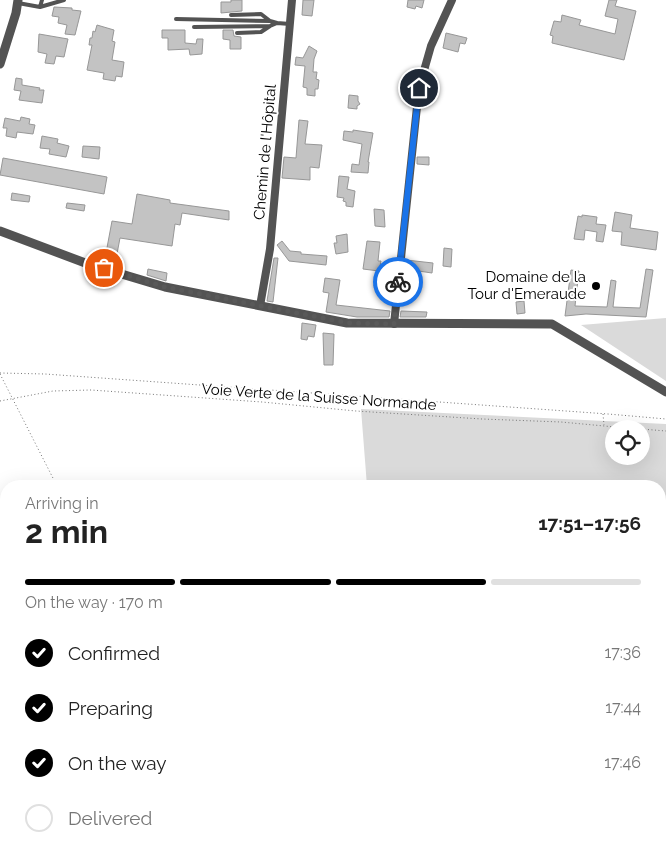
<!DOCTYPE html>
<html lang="en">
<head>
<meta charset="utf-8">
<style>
  :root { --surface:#fff; --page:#f6f6f6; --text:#222; --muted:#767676; --line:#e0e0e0; --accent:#000 }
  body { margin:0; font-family:Raleway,sans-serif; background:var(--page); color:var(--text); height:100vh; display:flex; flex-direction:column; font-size:19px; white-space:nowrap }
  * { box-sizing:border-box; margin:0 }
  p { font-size:16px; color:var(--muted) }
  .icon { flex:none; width:28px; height:28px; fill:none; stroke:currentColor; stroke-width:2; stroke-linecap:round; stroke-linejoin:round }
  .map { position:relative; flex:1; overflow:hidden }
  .side { position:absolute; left:0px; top:480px; width:666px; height:375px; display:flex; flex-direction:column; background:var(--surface); border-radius:20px 20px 0 0; box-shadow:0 5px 20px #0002 }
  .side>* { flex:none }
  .tools { position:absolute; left:605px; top:420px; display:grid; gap:10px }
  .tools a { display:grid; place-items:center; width:45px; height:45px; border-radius:50%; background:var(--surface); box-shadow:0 5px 20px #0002; font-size:25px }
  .pin { position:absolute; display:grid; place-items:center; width:42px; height:42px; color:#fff; margin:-21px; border:2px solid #fff; border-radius:50%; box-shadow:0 1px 5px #0007 }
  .courier { position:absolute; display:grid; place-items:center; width:50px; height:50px; margin:-25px; border:4px solid #1a73e8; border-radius:50%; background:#fff; color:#222; box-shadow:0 1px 6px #0007 }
  .headline em { font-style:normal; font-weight:700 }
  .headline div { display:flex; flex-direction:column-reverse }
  .headline { display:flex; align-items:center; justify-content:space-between; height:85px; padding:0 25px }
  h1 { font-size:32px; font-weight:700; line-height:38px }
  .bar { display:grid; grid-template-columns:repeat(4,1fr); gap:8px 5px; align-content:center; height:60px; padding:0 25px }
  .bar i { height:6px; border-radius:4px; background:var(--line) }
  .bar .selected { background:var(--accent) }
  .bar p { grid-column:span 4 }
  ol { padding:0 25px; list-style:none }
  li { display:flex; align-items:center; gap:15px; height:55px }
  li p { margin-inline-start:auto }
  li .icon { padding:5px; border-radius:50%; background:var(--accent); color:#fff; stroke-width:4 }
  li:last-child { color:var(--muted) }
  li i { width:28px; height:28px; border:2px solid var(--line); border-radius:50% }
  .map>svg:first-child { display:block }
</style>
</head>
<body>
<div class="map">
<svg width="666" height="855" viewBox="0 0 666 855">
  <rect width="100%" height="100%" fill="#fff"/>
  <path fill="#dadada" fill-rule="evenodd" d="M 666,318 L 666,381 L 581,325 Z
    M 361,409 L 666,424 L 666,855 L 554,855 L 552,849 L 660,849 L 660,486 L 367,486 ZM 614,429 L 641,429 L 641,456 L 614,456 Z"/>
  <path fill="#c3c3c3" stroke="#979797" d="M 231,0 L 242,0 L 242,11 L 221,13 L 221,2 L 231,2 Z
    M 303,0 L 314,0 L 312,16 L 302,15 Z
    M 408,0 L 424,0 L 422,8 L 416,6 L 415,9 L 407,7 Z
    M 609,0 L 617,0 L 615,6 L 636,11 L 624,60 L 552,43 L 553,36 L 550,35 L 554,21 L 561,22 L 562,15 L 581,20 L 579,25 L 615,34 L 618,19 L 605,16 Z
    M 54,7 L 72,8 L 72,10 L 81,11 L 75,35 L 65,34 L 67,25 L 58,23 L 59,17 L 52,16 Z
    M 97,25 L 114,30 L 112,41 L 115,42 L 112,60 L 124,62 L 122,77 L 116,76 L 115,81 L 103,79 L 104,73 L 87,70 L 92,45 L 89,45 L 90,38 L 92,38 L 93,31 L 95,32 Z
    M 162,30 L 185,30 L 185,43 L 196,44 L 197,39 L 203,39 L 202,54 L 190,55 L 189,49 L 168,50 L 168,38 L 162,38 Z
    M 223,30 L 233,30 L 234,36 L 241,37 L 241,49 L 230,49 L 230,40 L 223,39 Z
    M 446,33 L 467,38 L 465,44 L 460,43 L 458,52 L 443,48 Z
    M 39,34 L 68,39 L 64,57 L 56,56 L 54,64 L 45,63 L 47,54 L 38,52 Z
    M 309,46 L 317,51 L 314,59 L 313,72 L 317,72 L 316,79 L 319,80 L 318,89 L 315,89 L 315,96 L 307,95 L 307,88 L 303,87 L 305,66 L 295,65 L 296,57 L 303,58 Z
    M 16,78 L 22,79 L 22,85 L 40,88 L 39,90 L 44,90 L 42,103 L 19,100 L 21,91 L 14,90 Z
    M 349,95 L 358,96 L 358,101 L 360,104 L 357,106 L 357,109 L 348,108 Z
    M 21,117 L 30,119 L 29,124 L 35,125 L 33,134 L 17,132 L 16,138 L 6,136 L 7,128 L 3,128 L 5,118 L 20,121 Z
    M 299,120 L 308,121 L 305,144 L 322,145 L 319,168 L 310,167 L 310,180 L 282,178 L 284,157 L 296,158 Z
    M 353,130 L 373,133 L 368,162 L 369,162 L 368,173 L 351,172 L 352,164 L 359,165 L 362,144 L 343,140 L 344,131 L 353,132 Z
    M 42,136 L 58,139 L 57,143 L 69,146 L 66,157 L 49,154 L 50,149 L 40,148 Z
    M 83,146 L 100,147 L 99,159 L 82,157 Z
    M 417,157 L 429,157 L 429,165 L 417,164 Z
    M 3,158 L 107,177 L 104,194 L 0,175 Z
    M 339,176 L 349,177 L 347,189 L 355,191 L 353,207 L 346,206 L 346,202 L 343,201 L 344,198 L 337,197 Z
    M 12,193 L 30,196 L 29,202 L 11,200 Z
    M 137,194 L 170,200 L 170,203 L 229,211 L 229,220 L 182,213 L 180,225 L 175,224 L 172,246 L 120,238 L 116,259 L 107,257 L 108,253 L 106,253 L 112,221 L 132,224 Z
    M 67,203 L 85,205 L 84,211 L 66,208 Z
    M 374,209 L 384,210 L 385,227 L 375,226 Z
    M 615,212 L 632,215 L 630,228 L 658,232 L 656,250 L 621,245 L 622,232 L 612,231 Z
    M 582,215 L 597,217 L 596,224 L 606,225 L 603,242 L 596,241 L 597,232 L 585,230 L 584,240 L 574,239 L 578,216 L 582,217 Z
    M 347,234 L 348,252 L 336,254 L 334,243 L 337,243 L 336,236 Z
    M 282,241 L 290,251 L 301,252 L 301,254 L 327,256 L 326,265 L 289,261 L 277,245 Z
    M 367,241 L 380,242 L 378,261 L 381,261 L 379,271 L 363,269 Z
    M 444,248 L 452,249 L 451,267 L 443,266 Z
    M 274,258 L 278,258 L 273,302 L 267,301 Z
    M 406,260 L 433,263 L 432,273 L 405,269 Z
    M 148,269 L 167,273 L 166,281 L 147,275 Z
    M 646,269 L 653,270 L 646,317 L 586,314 L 565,316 L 571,270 L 579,271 L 575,306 L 607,307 L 611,280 L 616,281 L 613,307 L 640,308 Z
    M 376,277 L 389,280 L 387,288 L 374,286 Z
    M 325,278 L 340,280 L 336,305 L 390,311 L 389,317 L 357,317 L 326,312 L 329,293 L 323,292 Z
    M 524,301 L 525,313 L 517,314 L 516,302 Z
    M 401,311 L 427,312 L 426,317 L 400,317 Z
    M 302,323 L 316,325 L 314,337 L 308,336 L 307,340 L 301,339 Z
    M 323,333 L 334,334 L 333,365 L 324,365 Z"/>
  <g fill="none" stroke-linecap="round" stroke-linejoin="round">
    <path stroke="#757575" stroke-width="1" stroke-dasharray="1 2.5" stroke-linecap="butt" d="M 0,373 L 45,374 L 608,414 L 666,419
      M 0,374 L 57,486
      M 0,401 L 53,391 L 91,390 L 262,402 L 356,411 L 482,419 L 561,422 L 637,429
      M 603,414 L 604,425
      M 641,429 L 666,431
      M 276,849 L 280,855
      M 31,855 L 40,849"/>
    <path stroke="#535353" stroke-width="4" d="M 18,3 L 40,7 L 64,0
      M 40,7 L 42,0
      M 231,15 L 261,14 L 270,21
      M 176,19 L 270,21 L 277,23
      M 194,27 L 270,26 L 277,23 L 290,24
      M 237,33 L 261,32 L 270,26"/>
    <path stroke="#535353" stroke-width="8" d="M 260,306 L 270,249 L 292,0
      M 394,324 L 419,88 L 431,46 L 452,0"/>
    <path stroke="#535353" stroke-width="9" d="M 0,64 L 16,13 L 18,0
      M 0,231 L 88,264 L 165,287 L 347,323 L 552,324 L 666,392"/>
  </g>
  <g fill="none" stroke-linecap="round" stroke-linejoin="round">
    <path stroke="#595959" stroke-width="5" stroke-dasharray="0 9" d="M 104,268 L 165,287 L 348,323 L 394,324 L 398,282"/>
    <path stroke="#1a73e8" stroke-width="6" d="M 398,282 L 419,88"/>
  </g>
  <circle fill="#000" stroke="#fff" stroke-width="2" cx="596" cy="286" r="5"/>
  <g text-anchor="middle" stroke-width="4" stroke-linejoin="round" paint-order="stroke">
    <g font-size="15" fill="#000" stroke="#fff">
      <text transform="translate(265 152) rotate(-85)" y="5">Chemin de l'Hôpital</text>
      <text transform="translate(319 397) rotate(4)" y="5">Voie Verte de la Suisse Normande</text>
    </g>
    <g font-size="15" fill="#000" stroke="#fff" text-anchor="end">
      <text x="586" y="282">Domaine de la<tspan x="586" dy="17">Tour d'Emeraude</tspan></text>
    </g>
  </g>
</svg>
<div class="tools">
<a><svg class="icon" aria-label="locate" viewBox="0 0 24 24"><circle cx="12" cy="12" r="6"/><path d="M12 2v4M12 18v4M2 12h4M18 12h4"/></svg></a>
</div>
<div class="pin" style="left:104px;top:268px;background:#ea580c"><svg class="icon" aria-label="bag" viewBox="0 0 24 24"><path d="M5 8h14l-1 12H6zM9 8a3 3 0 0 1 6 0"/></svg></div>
<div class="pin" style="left:419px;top:88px;background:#1f2937"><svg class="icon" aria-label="home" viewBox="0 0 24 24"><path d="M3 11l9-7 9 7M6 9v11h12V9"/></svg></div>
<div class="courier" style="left:398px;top:282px"><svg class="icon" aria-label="bike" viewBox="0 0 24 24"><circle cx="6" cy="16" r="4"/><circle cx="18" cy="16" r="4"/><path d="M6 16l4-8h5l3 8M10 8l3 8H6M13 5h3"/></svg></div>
<section class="side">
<div class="headline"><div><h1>2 min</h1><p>Arriving in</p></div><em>17:51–17:56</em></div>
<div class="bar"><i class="selected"></i><i class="selected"></i><i class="selected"></i><i></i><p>On the way · 170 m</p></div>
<ol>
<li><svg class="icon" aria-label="check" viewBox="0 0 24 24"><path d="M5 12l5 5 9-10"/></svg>Confirmed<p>17:36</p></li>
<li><svg class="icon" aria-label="check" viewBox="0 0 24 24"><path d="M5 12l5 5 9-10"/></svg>Preparing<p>17:44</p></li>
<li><svg class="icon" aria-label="check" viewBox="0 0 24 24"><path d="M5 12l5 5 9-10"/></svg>On the way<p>17:46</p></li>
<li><i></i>Delivered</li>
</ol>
</section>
</div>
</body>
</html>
